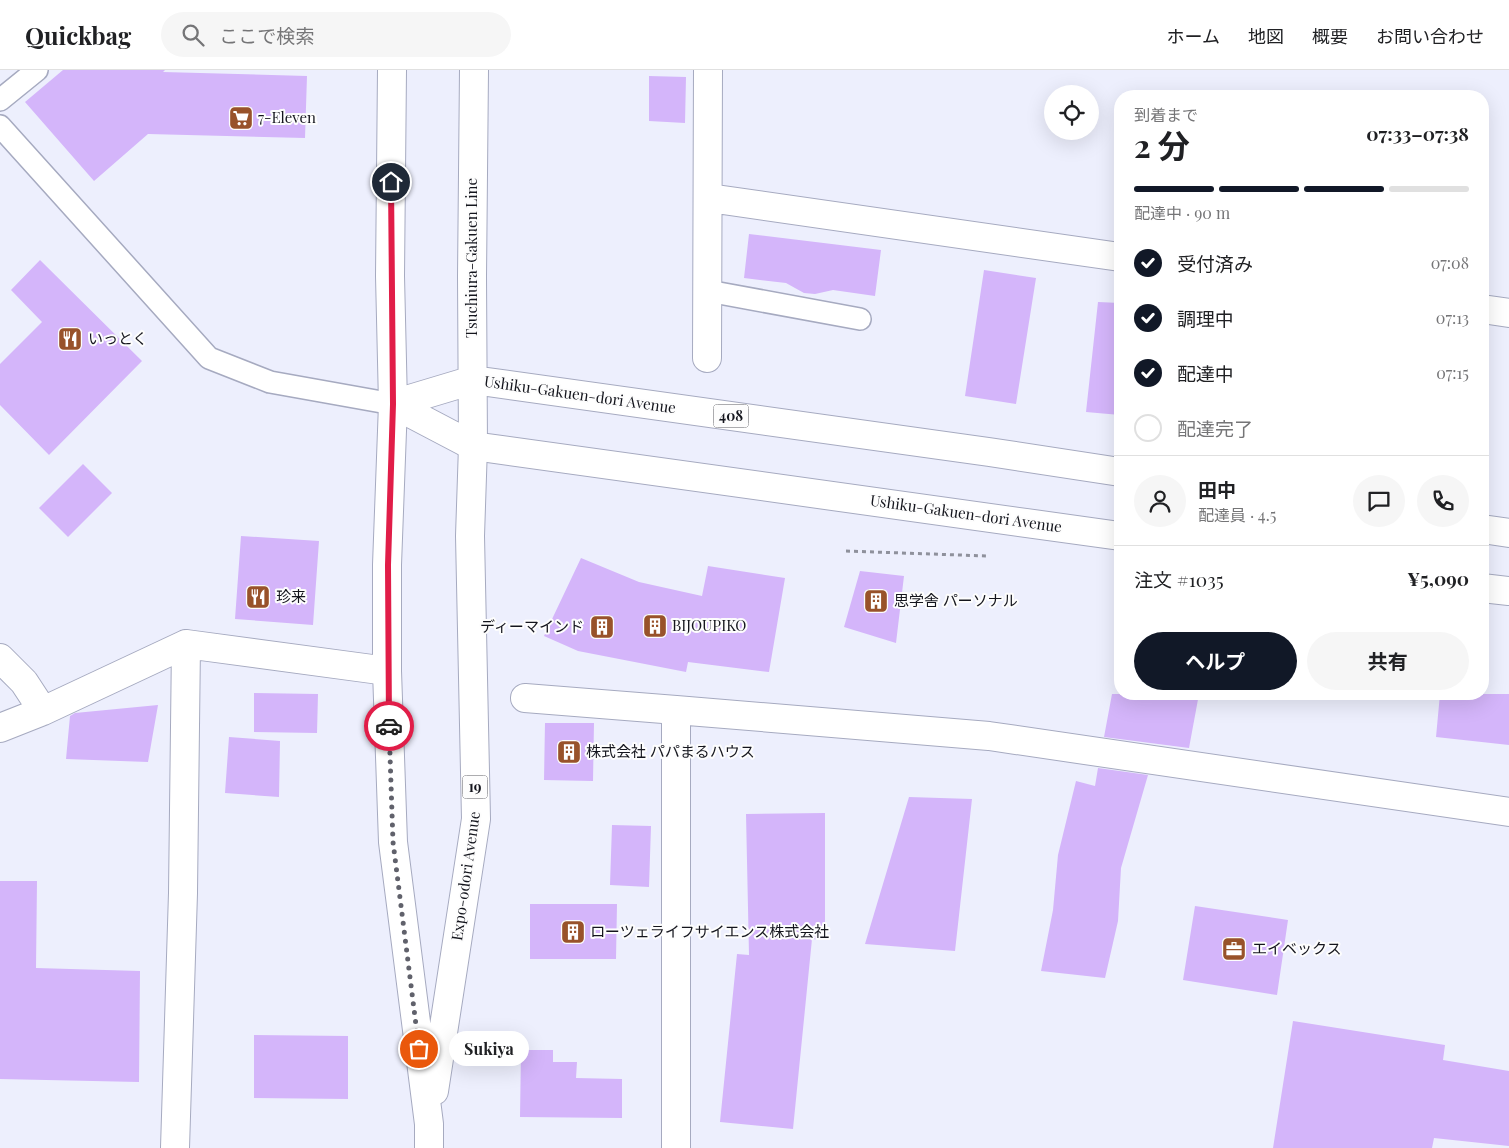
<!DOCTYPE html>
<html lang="ja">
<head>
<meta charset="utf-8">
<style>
  :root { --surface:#fff; --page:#f6f6f6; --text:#202124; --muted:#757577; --line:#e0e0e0; --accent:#111827 }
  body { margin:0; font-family:"Playfair Display","Noto Sans JP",serif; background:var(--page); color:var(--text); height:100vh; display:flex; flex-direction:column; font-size:19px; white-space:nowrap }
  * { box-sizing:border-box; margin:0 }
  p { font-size:16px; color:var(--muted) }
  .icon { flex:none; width:28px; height:28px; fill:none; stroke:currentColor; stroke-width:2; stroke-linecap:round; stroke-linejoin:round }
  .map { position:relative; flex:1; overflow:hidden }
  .sheet { position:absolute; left:1114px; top:20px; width:375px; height:610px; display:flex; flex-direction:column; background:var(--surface); border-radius:20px; box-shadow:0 5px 20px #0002 }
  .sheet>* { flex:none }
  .fabs { position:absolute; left:1044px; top:15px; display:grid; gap:10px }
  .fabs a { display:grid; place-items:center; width:55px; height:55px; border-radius:50%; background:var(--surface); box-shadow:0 5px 20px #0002; font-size:25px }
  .pin { position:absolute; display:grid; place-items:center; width:42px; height:42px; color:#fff; margin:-21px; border:2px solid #fff; border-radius:50%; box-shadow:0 1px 5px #0007 }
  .courier { position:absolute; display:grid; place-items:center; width:50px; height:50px; margin:-25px; border:4px solid #e11d48; border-radius:50%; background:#fff; color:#222; box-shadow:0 1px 6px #0007 }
  .bubble { position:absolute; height:35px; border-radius:18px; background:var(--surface); box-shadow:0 5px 20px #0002; font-size:16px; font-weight:700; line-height:35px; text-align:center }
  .overview em { font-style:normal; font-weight:700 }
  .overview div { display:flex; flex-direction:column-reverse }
  .overview { display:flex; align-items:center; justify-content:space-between; height:85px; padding:0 20px }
  h1 { font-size:32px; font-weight:700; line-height:38px }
  .bar { display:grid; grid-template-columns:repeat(4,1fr); gap:8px 5px; align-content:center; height:60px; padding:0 20px }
  .bar i { height:6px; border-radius:4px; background:var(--line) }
  .bar .active { background:var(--accent) }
  .bar p { grid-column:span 4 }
  .line { display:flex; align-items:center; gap:12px; padding:0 20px; border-top:1px solid var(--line) }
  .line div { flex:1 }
  .round { display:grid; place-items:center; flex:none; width:52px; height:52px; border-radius:26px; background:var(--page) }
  ol { padding:0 20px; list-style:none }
  li { display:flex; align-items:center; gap:15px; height:55px }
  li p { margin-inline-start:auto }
  li .icon { padding:5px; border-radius:50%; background:var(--accent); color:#fff; stroke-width:4 }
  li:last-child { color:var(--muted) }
  li i { width:28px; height:28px; border:2px solid var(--line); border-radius:50% }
  .primary-button { display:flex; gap:10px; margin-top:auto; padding:10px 20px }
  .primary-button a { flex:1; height:58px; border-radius:30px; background:var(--accent); color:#fff; font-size:20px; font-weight:700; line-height:58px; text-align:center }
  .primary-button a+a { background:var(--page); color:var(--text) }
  header { display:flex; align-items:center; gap:30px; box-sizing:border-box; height:70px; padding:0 25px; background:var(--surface); border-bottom:1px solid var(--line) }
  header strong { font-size:24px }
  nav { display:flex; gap:28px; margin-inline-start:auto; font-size:18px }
  .search { width:350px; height:45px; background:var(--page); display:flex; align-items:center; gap:12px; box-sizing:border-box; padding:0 18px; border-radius:28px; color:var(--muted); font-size:19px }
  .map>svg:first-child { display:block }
</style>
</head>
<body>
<header>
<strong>Quickbag</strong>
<div class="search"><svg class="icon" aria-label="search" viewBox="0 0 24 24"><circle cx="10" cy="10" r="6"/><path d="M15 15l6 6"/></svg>ここで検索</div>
<nav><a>ホーム</a><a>地図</a><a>概要</a><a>お問い合わせ</a></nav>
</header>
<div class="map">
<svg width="1509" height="1078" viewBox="0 0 1509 1078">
  <rect width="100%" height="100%" fill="#edeffd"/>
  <path fill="#d4b5fa" d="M 63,0 L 165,0 L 163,2 L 307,6 L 305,68 L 148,64 L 94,111 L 25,32 Z
    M 649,6 L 686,7 L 685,53 L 649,51 Z
    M 749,164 L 881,180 L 875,226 L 833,220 L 815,224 L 804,223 L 786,213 L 744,208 Z
    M 40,190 L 142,291 L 49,385 L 0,335 L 0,294 L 42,252 L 11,220 Z
    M 984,200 L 1036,208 L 1016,334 L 965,326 Z
    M 1098,232 L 1120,233 L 1120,345 L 1086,342 Z
    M 83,394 L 112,423 L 68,467 L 39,438 Z
    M 241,466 L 319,471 L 313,555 L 235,549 Z
    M 581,488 L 639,512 L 702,526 L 708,496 L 785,508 L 769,602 L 688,592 L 686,602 L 578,581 L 544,566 Z
    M 860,501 L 904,506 L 896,573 L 844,557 Z
    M 254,623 L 318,624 L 317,663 L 254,662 Z
    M 1112,624 L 1199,624 L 1189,678 L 1104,667 Z
    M 1440,624 L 1509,624 L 1509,675 L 1436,667 Z
    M 158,635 L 148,692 L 66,689 L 70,646 L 75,643 Z
    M 545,653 L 594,653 L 593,711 L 544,710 Z
    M 229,667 L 280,671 L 279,727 L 225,723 Z
    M 1098,698 L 1148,705 L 1121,798 L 1118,851 L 1105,908 L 1041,901 L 1053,840 L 1058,785 L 1076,711 L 1095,716 Z
    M 909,727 L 972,729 L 955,881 L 865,874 Z
    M 825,743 L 825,870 L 812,869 L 793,1059 L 720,1052 L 737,884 L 749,885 L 746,744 Z
    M 612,755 L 651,756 L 649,817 L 610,815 Z
    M 0,811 L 37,811 L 36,898 L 140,901 L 139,1012 L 0,1009 Z
    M 530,834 L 617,834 L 616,889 L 530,889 Z
    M 1195,836 L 1288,850 L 1277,925 L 1183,910 Z
    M 1293,951 L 1445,975 L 1443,990 L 1509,1001 L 1509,1076 L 1434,1068 L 1432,1078 L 1273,1078 Z
    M 254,965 L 348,966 L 348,1029 L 254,1028 Z
    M 521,980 L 553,980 L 553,992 L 577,992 L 576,1008 L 622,1009 L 622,1048 L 520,1047 Z"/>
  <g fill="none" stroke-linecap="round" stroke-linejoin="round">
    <defs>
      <path id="service" d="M 0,30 L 37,0
        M 0,56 L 209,288 L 270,312 L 393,334
        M 708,221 L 860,249"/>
      <path id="minor" d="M 709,128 L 1120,187
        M 1482,239 L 1509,243
        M 707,288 L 708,0
        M 0,588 L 24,612 L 43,641
        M 525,628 L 676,640
        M 0,658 L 43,641 L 186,574 L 387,601
        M 175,1078 L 183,823 L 186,574
        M 676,1078 L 676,640 L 989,666 L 1509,742"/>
      <path id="primary" d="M 393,334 L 387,495 L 387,601 L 393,772 L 429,1054 L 429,1078
        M 434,1021 L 476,749 L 470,466 L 473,376"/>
      <path id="trunk" d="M 392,0 L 390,206 L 393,334
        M 393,334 L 473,376 L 1120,466
        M 393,334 L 473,310 L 989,382 L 1120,402
        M 473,376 L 472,207 L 474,0
        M 1482,459 L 1509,463
        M 1482,518 L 1509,521"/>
    </defs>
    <use href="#service" stroke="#a6aac0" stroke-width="24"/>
    <use href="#minor" stroke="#a6aac0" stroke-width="30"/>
    <use href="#primary" stroke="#a6aac0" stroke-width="30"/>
    <use href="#trunk" stroke="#a6aac0" stroke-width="30"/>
    <path stroke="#8f919c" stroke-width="3" stroke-dasharray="4 4" stroke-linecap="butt" d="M 846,481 L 987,486"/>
    <use href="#service" stroke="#fff" stroke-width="21"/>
    <use href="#minor" stroke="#fff" stroke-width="28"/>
    <use href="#primary" stroke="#fff" stroke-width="28"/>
    <use href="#trunk" stroke="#fff" stroke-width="28"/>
  </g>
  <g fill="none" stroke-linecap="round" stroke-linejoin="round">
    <path stroke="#60616b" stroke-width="5" stroke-dasharray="0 9" d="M 389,656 L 393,772 L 419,979"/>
    <path stroke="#e11d48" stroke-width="6" d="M 389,656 L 388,495 L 393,334 L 391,112"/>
  </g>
  <defs>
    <symbol id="supermarket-square" viewBox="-11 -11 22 22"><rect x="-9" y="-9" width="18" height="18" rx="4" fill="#98522a" stroke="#fdfdfd"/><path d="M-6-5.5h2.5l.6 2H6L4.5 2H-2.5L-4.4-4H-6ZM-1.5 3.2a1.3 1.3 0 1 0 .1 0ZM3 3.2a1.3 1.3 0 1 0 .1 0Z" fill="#fff"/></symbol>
    <symbol id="restaurant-square" viewBox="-11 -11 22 22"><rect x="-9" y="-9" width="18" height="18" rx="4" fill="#98522a" stroke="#fdfdfd"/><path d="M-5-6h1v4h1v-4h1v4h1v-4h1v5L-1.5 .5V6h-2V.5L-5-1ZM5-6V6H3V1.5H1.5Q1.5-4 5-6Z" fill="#fff"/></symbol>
    <symbol id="building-square" viewBox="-11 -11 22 22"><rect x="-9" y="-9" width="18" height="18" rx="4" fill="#98522a" stroke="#fdfdfd"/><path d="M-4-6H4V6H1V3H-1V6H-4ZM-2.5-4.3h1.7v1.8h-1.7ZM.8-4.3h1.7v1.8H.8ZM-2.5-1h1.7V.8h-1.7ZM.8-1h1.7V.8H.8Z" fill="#fff"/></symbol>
    <symbol id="office-square" viewBox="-11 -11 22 22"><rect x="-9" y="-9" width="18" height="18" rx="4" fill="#98522a" stroke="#fdfdfd"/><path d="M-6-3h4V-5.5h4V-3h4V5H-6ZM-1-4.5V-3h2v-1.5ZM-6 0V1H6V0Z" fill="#fff"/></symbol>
  </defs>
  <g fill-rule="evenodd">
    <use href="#supermarket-square" x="227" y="34" width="28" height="28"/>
    <use href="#restaurant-square" x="56" y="255" width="28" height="28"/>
    <use href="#restaurant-square" x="244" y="513" width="28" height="28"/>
    <use href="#building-square" x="862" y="517" width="28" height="28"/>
    <use href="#building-square" x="641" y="542" width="28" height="28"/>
    <use href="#building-square" x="588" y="543" width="28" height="28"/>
    <use href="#building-square" x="555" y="668" width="28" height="28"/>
    <use href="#building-square" x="559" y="848" width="28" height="28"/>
    <use href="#office-square" x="1220" y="865" width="28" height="28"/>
  </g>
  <g text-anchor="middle" stroke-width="4" stroke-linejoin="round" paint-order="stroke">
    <g fill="#fdfdfd" stroke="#5a5b60" stroke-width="1">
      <rect x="713.5" y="334.5" width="35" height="23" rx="4"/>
      <rect x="462.5" y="705.5" width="25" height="23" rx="4"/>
    </g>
    <g font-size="14" font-weight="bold" fill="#14151d">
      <text x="731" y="351">408</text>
      <text x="475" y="722">19</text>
    </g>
    <g font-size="15" fill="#14151d" stroke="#fdfdfd" text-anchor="start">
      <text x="258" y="53">7-Eleven</text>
      <text x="88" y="274">いっとく</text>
      <text x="276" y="532">珍来</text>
      <text x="894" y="536">思学舎 パーソナル</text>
      <text x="672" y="561">BIJOUPIKO</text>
      <text x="584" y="562" text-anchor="end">ディーマインド</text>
      <text x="586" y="687">株式会社 パパまるハウス</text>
      <text x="590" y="867">ローツェライフサイエンス株式会社</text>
      <text x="1252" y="884">エイベックス</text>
    </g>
    <g font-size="15" fill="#14151d" stroke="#fdfdfd">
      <text transform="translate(472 188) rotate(-90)" y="5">Tsuchiura-Gakuen Line</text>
      <text transform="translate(580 325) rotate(8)" y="5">Ushiku-Gakuen-dori Avenue</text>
      <text transform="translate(966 444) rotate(8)" y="5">Ushiku-Gakuen-dori Avenue</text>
      <text transform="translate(466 806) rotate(-82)" y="5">Expo-odori Avenue</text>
    </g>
  </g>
</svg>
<div class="fabs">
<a><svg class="icon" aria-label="locate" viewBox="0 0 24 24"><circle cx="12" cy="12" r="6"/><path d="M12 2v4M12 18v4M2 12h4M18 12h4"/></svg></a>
</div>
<div class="pin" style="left:419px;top:979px;background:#ea580c"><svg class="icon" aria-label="bag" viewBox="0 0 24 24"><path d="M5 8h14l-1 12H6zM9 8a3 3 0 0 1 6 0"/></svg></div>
<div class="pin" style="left:391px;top:112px;background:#1f2937"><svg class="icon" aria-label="home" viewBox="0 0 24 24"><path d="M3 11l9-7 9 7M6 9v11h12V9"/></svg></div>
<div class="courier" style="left:389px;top:656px"><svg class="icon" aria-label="car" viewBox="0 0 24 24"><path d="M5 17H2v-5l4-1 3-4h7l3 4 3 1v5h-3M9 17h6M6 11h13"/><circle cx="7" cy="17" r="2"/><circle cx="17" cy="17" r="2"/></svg></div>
<div class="bubble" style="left:449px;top:961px;width:80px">Sukiya</div>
<section class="sheet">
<div class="overview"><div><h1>2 分</h1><p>到着まで</p></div><em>07:33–07:38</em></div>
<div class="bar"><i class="active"></i><i class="active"></i><i class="active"></i><i></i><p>配達中 · 90 m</p></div>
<ol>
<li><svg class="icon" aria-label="check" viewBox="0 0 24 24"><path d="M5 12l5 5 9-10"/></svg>受付済み<p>07:08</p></li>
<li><svg class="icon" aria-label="check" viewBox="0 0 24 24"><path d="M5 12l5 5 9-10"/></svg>調理中<p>07:13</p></li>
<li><svg class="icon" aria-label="check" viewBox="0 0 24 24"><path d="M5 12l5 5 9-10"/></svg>配達中<p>07:15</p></li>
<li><i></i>配達完了</li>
</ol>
<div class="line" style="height:90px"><a class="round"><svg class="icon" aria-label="person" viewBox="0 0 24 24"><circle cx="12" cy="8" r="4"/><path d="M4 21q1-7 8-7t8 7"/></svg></a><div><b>田中</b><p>配達員 · 4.5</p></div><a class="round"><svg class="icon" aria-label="chat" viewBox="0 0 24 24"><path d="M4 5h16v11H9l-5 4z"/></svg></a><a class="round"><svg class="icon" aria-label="phone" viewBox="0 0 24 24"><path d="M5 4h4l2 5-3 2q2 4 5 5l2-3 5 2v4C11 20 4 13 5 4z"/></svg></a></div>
<div class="line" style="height:65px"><div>注文 #1035</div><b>¥5,090</b></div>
<div class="primary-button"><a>ヘルプ</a><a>共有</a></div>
</section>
</div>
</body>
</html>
